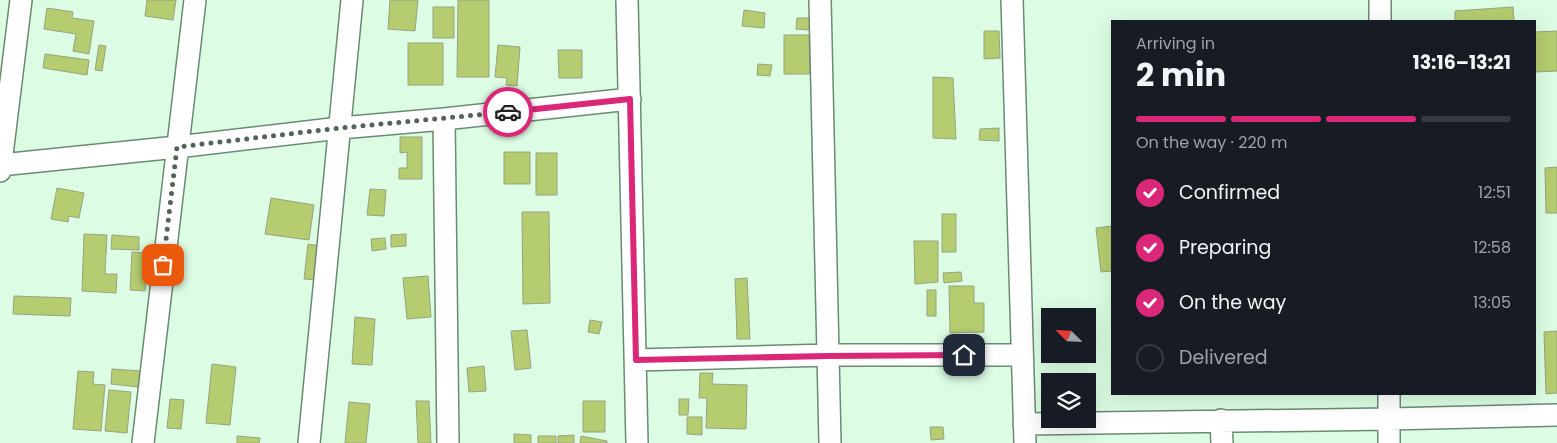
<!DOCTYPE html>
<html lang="en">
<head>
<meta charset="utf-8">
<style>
  :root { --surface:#171b24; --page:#242831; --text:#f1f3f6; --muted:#9ea1a6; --line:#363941; --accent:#db2777 }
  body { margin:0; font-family:Poppins,sans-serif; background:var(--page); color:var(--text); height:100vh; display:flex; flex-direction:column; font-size:19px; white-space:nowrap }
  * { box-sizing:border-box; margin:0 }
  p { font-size:16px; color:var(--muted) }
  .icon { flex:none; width:28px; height:28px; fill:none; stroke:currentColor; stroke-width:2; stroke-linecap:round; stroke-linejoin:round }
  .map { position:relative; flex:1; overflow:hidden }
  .panel { position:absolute; left:1111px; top:20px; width:425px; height:375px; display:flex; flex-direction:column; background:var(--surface); border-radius:0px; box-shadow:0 5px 20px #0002 }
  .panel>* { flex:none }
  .needle { width:32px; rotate:294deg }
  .buttons { position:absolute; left:1041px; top:308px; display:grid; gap:10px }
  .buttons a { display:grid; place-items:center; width:55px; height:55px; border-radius:0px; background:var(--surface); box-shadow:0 5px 20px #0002; font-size:25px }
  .pin { position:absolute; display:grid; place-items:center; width:42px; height:42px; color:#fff; margin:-21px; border-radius:10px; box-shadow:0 2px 8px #0006 }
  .courier { position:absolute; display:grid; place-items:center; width:50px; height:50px; margin:-25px; border:4px solid #db2777; border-radius:50%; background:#fff; color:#222; box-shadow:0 1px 6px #0007 }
  .summary em { font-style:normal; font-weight:700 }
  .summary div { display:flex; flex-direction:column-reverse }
  .summary { display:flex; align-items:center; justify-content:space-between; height:85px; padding:0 25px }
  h1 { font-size:32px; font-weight:700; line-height:38px }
  .bar { display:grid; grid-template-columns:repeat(4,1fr); gap:8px 5px; align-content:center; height:60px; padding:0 25px }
  .bar i { height:6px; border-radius:4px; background:var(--line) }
  .bar .active { background:var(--accent) }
  .bar p { grid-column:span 4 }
  ol { padding:0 25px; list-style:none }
  li { display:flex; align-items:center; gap:15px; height:55px }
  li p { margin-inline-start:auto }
  li .icon { padding:5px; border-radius:50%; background:var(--accent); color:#fff; stroke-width:4 }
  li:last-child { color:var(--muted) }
  li i { width:28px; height:28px; border:2px solid var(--line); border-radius:50% }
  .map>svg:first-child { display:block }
</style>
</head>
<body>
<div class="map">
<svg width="1557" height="443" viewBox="0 0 1557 443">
  <rect width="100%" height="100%" fill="#dcfde4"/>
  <path fill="#b5cd70" stroke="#98a280" d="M 147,0 L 176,0 L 173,20 L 145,16 Z
    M 390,0 L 418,0 L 415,31 L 388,29 Z
    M 458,0 L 489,0 L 489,77 L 457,77 Z
    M 433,7 L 454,7 L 454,38 L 433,38 Z
    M 1513,7 L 1514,21 L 1455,21 L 1455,11 Z
    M 47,8 L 73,12 L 72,18 L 94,21 L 89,54 L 73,51 L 76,34 L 44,29 Z
    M 744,10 L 765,13 L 764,28 L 742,26 Z
    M 797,18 L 810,18 L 809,30 L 796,29 Z
    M 984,31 L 999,31 L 1000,58 L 984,59 Z
    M 1557,31 L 1557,71 L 1535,72 L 1535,32 Z
    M 784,35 L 809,35 L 810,74 L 784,74 Z
    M 408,43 L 443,43 L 443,85 L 408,85 Z
    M 99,45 L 106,46 L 102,71 L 95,70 Z
    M 498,45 L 520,47 L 517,86 L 506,85 L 507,78 L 495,77 Z
    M 558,50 L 582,50 L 582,78 L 559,78 Z
    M 45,54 L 89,60 L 87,75 L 43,68 Z
    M 758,64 L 772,65 L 770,76 L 757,75 Z
    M 933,77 L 953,78 L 956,139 L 933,138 Z
    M 999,128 L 999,141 L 979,140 L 980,129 Z
    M 400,137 L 422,137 L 422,179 L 399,179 L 399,168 L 407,168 L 407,152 L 400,153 Z
    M 504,152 L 530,152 L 530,184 L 504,184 Z
    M 536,153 L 557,153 L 557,195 L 536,195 Z
    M 1557,167 L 1557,213 L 1546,213 L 1545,168 Z
    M 57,188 L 84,193 L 79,218 L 69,216 L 68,222 L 51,219 Z
    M 370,189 L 386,190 L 384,216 L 367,215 Z
    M 271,198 L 314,205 L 309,240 L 265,234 Z
    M 522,212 L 549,212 L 550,303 L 523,304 Z
    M 942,214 L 956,214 L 956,252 L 942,252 Z
    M 1112,226 L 1112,271 L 1101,272 L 1096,228 Z
    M 84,234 L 107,235 L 105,274 L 117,274 L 116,293 L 82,291 Z
    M 406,234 L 406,246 L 391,247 L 391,235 Z
    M 112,235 L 139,237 L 139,250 L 111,249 Z
    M 385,238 L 386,249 L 372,251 L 371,239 Z
    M 914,241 L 938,241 L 938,282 L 915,284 Z
    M 308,244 L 322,246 L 317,280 L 304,279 Z
    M 132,252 L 147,253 L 145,291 L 130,290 Z
    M 961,272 L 962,281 L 944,283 L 943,273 Z
    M 428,276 L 431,317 L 407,319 L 403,278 Z
    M 747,278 L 750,339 L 737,339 L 735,279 Z
    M 949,286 L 974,286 L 974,303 L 984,303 L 984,332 L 950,333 Z
    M 927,290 L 936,290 L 936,316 L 927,316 Z
    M 14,296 L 71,298 L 70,316 L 13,314 Z
    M 355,317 L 375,319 L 372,365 L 352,364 Z
    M 590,320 L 602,322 L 599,334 L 588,332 Z
    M 527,330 L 531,368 L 515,370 L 511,331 Z
    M 1557,331 L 1557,393 L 1546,394 L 1544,332 Z
    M 212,364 L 236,367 L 230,425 L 206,423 Z
    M 484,366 L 486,391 L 469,392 L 467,368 Z
    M 112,369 L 141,371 L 139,387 L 111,384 Z
    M 78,371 L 94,372 L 93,384 L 105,385 L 101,431 L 73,429 Z
    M 700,373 L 713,373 L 712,384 L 747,385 L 746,429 L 706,428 L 707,398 L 699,398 Z
    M 109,390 L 131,392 L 127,433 L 105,431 Z
    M 170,399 L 184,400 L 181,429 L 167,428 Z
    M 679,399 L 689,399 L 688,415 L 679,415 Z
    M 416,401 L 429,401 L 431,443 L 418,443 Z
    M 583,401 L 605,401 L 605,432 L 583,432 Z
    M 349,402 L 370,404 L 366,443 L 345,443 Z
    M 687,417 L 702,417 L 702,435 L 687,434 Z
    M 930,427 L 943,427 L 944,439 L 931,440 Z
    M 514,434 L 531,435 L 531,443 L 514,443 Z
    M 574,435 L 574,443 L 558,443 L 558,436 Z
    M 237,436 L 260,438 L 259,443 L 237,443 Z
    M 538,436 L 556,436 L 556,443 L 538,443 Z
    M 581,436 L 607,441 L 607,443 L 580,443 Z"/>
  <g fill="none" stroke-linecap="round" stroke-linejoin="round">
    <defs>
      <path id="street" d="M 627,0 L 637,443
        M 820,0 L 830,443
        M 1012,0 L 1025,443
        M 1380,0 L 1380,21
        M 444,119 L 448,443
        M 0,165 L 177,147 L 340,128 L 444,119 L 630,99
        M 0,171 L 21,0
        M 636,360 L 828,355 L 1022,355
        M 1389,394 L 1389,443
        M 1221,420 L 1222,443
        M 1024,424 L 1389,419 L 1557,415
        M 143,443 L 195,0
        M 309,443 L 352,0"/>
    </defs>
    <use href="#street" stroke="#6c8a73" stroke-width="24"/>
    <use href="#street" stroke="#fff" stroke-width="21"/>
  </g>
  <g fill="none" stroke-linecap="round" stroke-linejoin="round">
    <path stroke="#526456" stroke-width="5" stroke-dasharray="0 9" d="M 163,265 L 177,147 L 340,128 L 508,112"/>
    <path stroke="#db2777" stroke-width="6" d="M 508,112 L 630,99 L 636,360 L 828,356 L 964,355"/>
  </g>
</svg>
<div class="buttons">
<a><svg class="needle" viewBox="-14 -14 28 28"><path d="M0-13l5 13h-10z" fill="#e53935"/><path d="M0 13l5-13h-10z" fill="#9ea1a6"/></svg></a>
<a><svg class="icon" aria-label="layers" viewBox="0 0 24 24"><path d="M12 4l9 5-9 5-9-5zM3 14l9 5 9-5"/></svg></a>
</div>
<div class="pin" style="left:163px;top:265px;background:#ea580c"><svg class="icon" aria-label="bag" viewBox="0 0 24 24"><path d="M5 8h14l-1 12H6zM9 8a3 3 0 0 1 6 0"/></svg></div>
<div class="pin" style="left:964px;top:355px;background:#1f2937"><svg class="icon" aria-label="home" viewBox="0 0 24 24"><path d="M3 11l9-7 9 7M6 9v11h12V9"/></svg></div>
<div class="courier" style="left:508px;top:112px"><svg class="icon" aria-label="car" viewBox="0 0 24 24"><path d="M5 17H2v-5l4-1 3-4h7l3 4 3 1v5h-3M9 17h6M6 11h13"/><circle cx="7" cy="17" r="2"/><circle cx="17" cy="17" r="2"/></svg></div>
<section class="panel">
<div class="summary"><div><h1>2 min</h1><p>Arriving in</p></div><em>13:16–13:21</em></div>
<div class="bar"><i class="active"></i><i class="active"></i><i class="active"></i><i></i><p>On the way · 220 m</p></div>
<ol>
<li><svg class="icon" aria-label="check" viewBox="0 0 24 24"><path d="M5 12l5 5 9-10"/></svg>Confirmed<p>12:51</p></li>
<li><svg class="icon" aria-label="check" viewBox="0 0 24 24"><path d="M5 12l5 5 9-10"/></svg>Preparing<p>12:58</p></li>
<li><svg class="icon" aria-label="check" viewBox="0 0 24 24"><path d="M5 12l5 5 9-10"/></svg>On the way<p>13:05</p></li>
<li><i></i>Delivered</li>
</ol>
</section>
</div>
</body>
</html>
